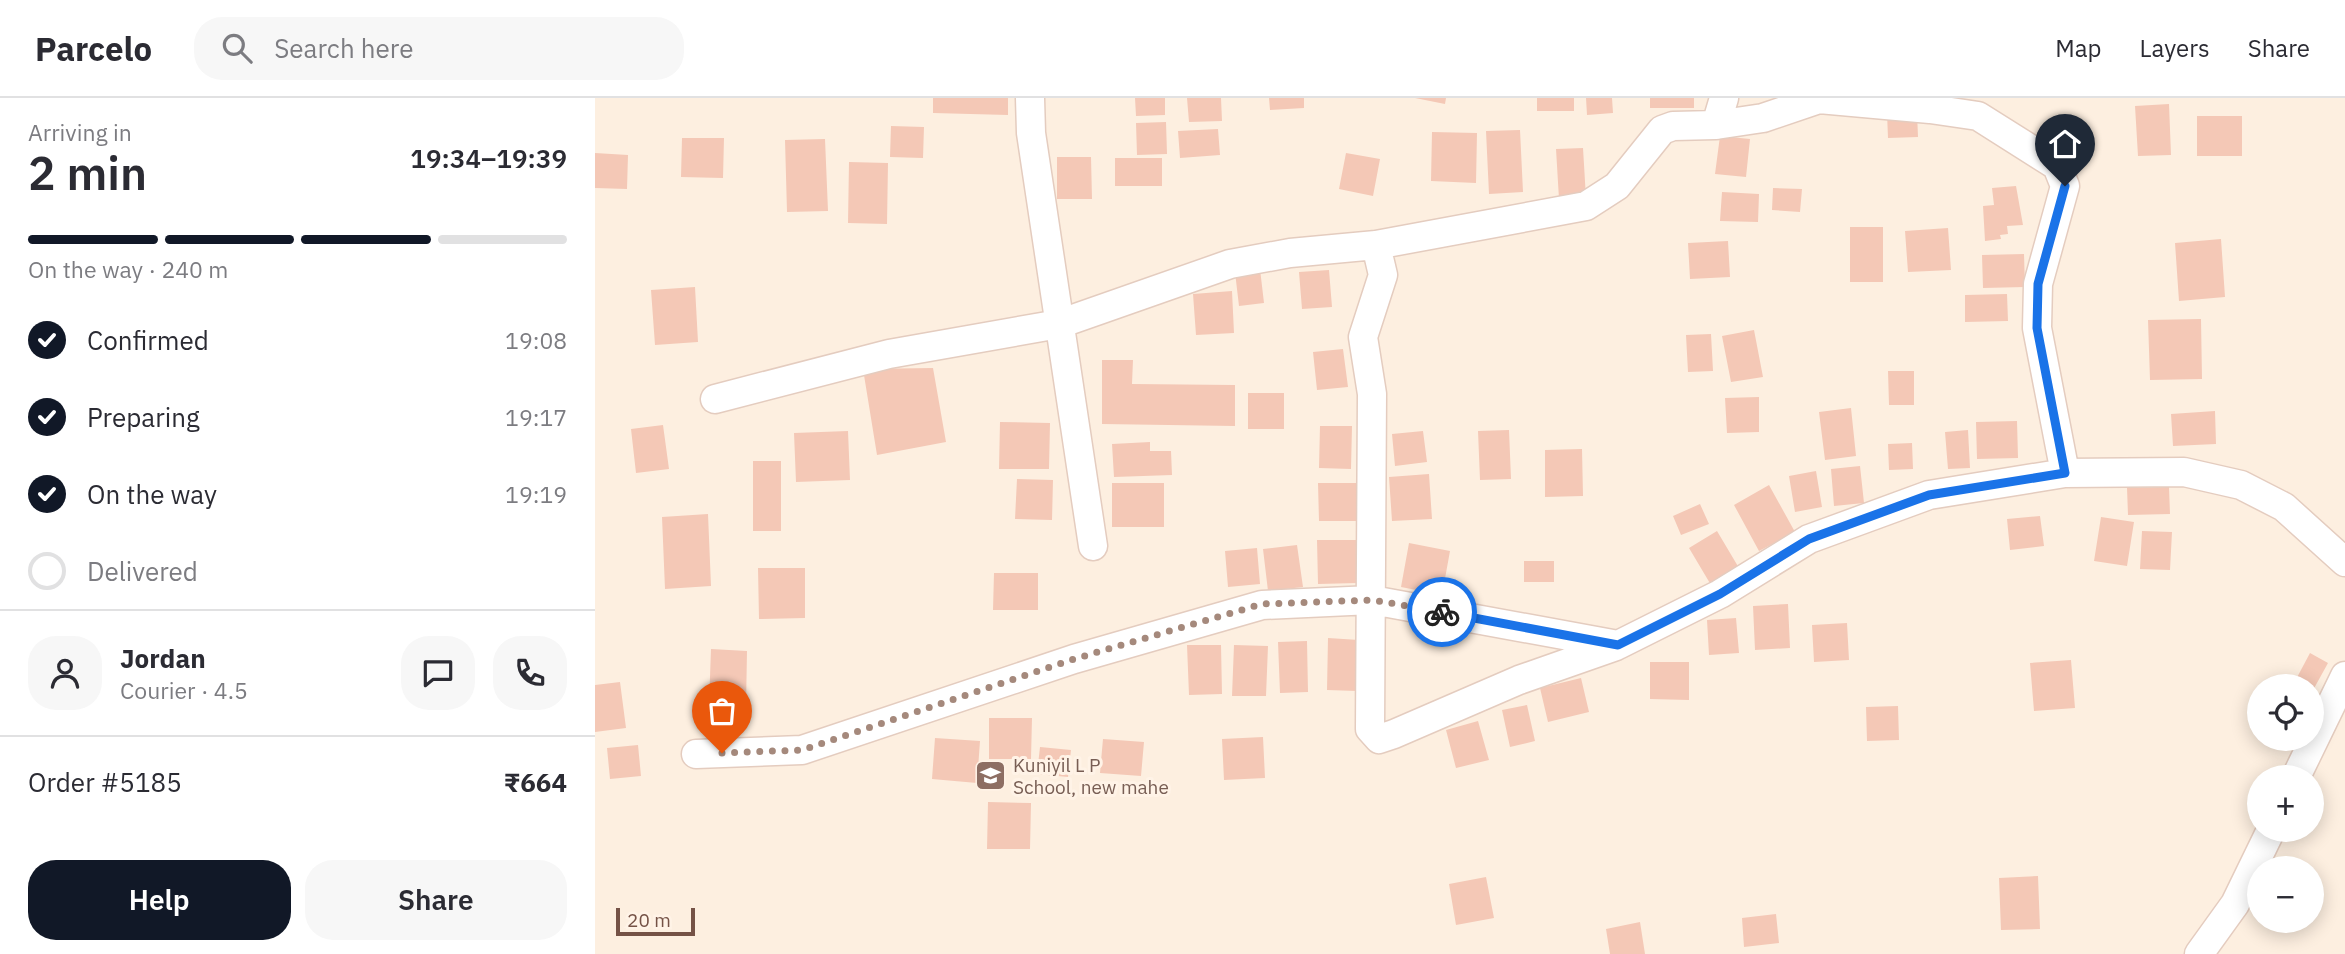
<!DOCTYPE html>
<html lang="en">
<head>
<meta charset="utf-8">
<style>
  :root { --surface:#fff; --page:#f7f7f7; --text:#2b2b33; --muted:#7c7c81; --line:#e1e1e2; --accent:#111827 }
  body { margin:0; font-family:"IBM Plex Sans",sans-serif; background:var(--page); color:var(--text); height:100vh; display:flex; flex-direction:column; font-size:26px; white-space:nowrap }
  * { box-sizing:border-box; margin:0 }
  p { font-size:23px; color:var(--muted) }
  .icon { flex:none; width:38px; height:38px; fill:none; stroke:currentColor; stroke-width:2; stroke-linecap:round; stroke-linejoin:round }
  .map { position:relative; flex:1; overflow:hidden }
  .sheet { display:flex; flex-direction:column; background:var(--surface); width:595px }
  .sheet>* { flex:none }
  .fabs { position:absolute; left:1652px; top:576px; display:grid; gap:14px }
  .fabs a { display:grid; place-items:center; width:77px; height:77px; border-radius:50%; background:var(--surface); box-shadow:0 4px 18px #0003; font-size:35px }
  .scale { position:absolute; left:21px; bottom:18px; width:79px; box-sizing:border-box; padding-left:7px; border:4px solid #755246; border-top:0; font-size:19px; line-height:24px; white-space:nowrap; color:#755246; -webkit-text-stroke:5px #fff3e7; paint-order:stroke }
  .pin { position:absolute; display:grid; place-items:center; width:60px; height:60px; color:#fff; margin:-72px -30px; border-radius:50% 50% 50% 0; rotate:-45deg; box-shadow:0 0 7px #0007 }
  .pin .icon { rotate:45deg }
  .courier { position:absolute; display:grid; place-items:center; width:70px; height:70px; margin:-35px; border:5px solid #1a73e8; border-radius:50%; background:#fff; color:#222; box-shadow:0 2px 9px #0007 }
  .summary em { font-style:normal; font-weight:600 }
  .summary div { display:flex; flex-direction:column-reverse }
  .summary { display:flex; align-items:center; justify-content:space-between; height:119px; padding:0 28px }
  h1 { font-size:46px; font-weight:600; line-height:52px }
  .bar { display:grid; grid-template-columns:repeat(4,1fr); gap:10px 7px; align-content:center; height:84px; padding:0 28px }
  .bar i { height:9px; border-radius:5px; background:var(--line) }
  .bar .current { background:var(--accent) }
  .bar p { grid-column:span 4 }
  .line { display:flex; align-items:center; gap:18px; padding:0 28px; border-top:2px solid var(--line) }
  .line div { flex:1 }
  .round { display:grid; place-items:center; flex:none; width:74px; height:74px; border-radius:28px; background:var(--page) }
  ol { padding:0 28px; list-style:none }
  li { display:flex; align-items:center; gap:21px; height:77px }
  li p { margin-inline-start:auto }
  li .icon { padding:7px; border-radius:50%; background:var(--accent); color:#fff; stroke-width:4 }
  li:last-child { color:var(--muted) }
  li i { width:38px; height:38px; border:4px solid var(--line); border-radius:50% }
  .cta { display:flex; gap:14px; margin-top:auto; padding:14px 28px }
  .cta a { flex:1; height:80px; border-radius:28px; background:var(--accent); color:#fff; font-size:28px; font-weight:600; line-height:80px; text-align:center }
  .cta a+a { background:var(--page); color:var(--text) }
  header { display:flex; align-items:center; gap:42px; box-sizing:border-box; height:98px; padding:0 35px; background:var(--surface); border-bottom:2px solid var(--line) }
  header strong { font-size:33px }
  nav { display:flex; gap:38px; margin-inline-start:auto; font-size:24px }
  .search { width:490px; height:63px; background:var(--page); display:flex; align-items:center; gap:18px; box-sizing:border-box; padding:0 24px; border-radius:28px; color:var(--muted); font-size:26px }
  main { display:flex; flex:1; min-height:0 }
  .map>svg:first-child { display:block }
</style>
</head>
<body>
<header>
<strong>Parcelo</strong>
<div class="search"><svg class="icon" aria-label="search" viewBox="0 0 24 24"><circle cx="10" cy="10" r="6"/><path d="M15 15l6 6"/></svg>Search here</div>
<nav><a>Map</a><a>Layers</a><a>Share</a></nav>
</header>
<main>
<section class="sheet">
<div class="summary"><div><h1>2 min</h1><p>Arriving in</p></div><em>19:34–19:39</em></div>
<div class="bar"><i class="current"></i><i class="current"></i><i class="current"></i><i></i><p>On the way · 240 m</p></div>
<ol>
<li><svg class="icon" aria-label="check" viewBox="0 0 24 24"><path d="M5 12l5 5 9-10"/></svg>Confirmed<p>19:08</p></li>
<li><svg class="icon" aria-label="check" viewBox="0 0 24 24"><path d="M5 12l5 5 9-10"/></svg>Preparing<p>19:17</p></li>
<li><svg class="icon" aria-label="check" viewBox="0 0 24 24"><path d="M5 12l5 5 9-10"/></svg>On the way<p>19:19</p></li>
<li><i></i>Delivered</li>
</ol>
<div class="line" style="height:126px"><a class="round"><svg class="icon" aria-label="person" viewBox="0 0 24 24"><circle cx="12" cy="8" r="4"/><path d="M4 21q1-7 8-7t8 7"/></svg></a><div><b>Jordan</b><p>Courier · 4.5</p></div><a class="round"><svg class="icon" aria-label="chat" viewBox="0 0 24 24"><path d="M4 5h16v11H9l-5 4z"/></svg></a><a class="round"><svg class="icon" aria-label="phone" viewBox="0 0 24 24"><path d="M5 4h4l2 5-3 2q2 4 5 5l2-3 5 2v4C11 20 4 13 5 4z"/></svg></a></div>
<div class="line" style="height:91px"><div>Order #5185</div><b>₹664</b></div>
<div class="cta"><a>Help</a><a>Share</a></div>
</section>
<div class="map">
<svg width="1750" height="856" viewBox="0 0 1750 856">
  <rect width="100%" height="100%" fill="#fdefe0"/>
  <path fill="#f4c8b6" d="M 338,0 L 413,0 L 413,17 L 338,15 Z
    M 540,0 L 570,0 L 570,17 L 541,18 Z
    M 592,0 L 626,0 L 627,23 L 594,24 Z
    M 674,0 L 709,0 L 709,10 L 675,12 Z
    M 820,0 L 851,0 L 850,6 Z
    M 942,0 L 979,0 L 979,13 L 942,13 Z
    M 991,0 L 1017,0 L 1018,15 L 992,17 Z
    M 1055,0 L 1099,0 L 1099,10 L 1055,10 Z
    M 1574,6 L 1576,57 L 1543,58 L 1540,8 Z
    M 1322,14 L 1323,39 L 1293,40 L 1292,15 Z
    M 1602,18 L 1647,18 L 1647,58 L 1602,58 Z
    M 571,24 L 572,56 L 542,57 L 541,25 Z
    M 296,28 L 329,29 L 328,60 L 295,59 Z
    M 623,31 L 625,57 L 585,60 L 583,33 Z
    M 925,32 L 928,94 L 894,96 L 891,33 Z
    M 837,34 L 882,35 L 881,85 L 836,83 Z
    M 1125,38 L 1155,41 L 1151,79 L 1120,76 Z
    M 87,40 L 129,40 L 128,80 L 86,79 Z
    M 230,41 L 233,113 L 192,114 L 190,42 Z
    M 988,50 L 991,100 L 964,101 L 961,51 Z
    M 0,55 L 33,57 L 32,91 L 0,90 Z
    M 751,55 L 785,61 L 778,98 L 744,91 Z
    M 462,59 L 496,59 L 497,101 L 462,101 Z
    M 520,60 L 567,60 L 567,88 L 520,88 Z
    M 254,64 L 293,65 L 292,126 L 253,125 Z
    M 1421,88 L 1428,127 L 1412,128 L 1413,136 L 1405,137 L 1406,141 L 1390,143 L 1388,108 L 1399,107 L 1397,90 Z
    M 1178,90 L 1207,91 L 1205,114 L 1177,112 Z
    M 1127,94 L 1164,96 L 1163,124 L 1125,123 Z
    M 1255,129 L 1288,129 L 1288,184 L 1255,184 Z
    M 1353,130 L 1356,172 L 1313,174 L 1310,133 Z
    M 1626,141 L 1630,199 L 1584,203 L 1580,145 Z
    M 1133,143 L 1135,179 L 1095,181 L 1093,145 Z
    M 1429,156 L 1430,189 L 1388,190 L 1387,157 Z
    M 665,171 L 669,205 L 644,208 L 640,174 Z
    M 734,172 L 737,209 L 707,211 L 704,174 Z
    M 100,189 L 103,244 L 60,247 L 56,192 Z
    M 637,193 L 639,235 L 601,237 L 598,196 Z
    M 1412,196 L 1413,223 L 1370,224 L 1370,197 Z
    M 1606,221 L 1607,281 L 1555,282 L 1553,222 Z
    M 1159,232 L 1168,279 L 1136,284 L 1127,238 Z
    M 1116,236 L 1118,273 L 1093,274 L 1091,237 Z
    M 748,251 L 753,289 L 722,292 L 718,254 Z
    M 507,262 L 538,262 L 537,286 L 640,287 L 640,328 L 507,326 Z
    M 338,270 L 351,344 L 282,357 L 268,271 Z
    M 1293,273 L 1319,273 L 1319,307 L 1294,307 Z
    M 653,295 L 689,295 L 689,331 L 653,331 Z
    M 1164,299 L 1164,334 L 1132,335 L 1130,300 Z
    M 1256,310 L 1261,358 L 1230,362 L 1224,314 Z
    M 1620,313 L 1621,346 L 1578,348 L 1576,316 Z
    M 1422,323 L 1423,360 L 1382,361 L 1381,324 Z
    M 405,324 L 455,325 L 454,371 L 404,371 Z
    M 68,327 L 74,371 L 41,375 L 36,331 Z
    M 725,328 L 757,328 L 756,371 L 724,370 Z
    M 914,332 L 916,381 L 885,382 L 883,333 Z
    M 1373,332 L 1375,370 L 1353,371 L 1350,334 Z
    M 253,333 L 255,382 L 201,384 L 199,335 Z
    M 828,333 L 832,364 L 800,368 L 797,336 Z
    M 555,344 L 555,353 L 576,353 L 577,377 L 519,379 L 517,346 Z
    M 1317,345 L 1318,371 L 1294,372 L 1293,346 Z
    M 987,351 L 988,398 L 950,399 L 950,352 Z
    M 158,363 L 186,363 L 186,433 L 158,433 Z
    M 1265,368 L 1269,405 L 1239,408 L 1236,371 Z
    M 1221,373 L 1227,409 L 1200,414 L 1194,378 Z
    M 834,376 L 837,421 L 797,423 L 794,379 Z
    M 422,381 L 458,382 L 457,422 L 420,421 Z
    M 517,385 L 569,385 L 569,429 L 517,429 Z
    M 723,385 L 762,385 L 762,423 L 724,423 Z
    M 1174,387 L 1200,434 L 1164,453 L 1139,407 Z
    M 1574,389 L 1575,416 L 1533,417 L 1532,390 Z
    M 1105,406 L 1114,426 L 1086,437 L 1078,418 Z
    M 113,416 L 116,488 L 70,491 L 67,419 Z
    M 1445,418 L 1449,448 L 1415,452 L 1412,421 Z
    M 1506,419 L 1539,424 L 1532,468 L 1499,463 Z
    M 1122,433 L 1144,470 L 1116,487 L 1094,450 Z
    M 1547,433 L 1577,434 L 1575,472 L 1545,471 Z
    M 722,442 L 762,442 L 763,485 L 723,486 Z
    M 814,445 L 855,453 L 847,497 L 806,489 Z
    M 702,447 L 708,489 L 673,493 L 668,451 Z
    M 662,450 L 665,486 L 633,489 L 630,453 Z
    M 929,463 L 959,463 L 959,484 L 929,484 Z
    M 163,470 L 210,470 L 210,520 L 164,521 Z
    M 399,475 L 443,475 L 443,512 L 398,512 Z
    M 1193,506 L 1195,550 L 1160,552 L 1158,508 Z
    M 1141,520 L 1144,555 L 1114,557 L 1112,522 Z
    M 1252,525 L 1254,562 L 1219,564 L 1217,527 Z
    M 733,540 L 764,542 L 762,593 L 732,592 Z
    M 712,543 L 713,594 L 685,595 L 683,544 Z
    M 592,547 L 626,547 L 627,596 L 594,597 Z
    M 639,547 L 673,548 L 671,598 L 637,598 Z
    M 116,551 L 152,553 L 151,608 L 114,607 Z
    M 1715,555 L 1733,565 L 1717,594 L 1717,588 L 1698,587 Z
    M 1476,562 L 1480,610 L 1439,613 L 1435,565 Z
    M 1055,564 L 1094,564 L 1094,602 L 1055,601 Z
    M 986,580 L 994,614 L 953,624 L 945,590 Z
    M 25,584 L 31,630 L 0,634 L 0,587 Z
    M 932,607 L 940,643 L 915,649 L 907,612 Z
    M 1303,608 L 1304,642 L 1272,643 L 1271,609 Z
    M 394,620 L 437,620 L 436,661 L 394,661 Z
    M 883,623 L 894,662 L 861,670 L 851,632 Z
    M 668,639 L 670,680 L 629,682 L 627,641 Z
    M 340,640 L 385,643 L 382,685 L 337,681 Z
    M 508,641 L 549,644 L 546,678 L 505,675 Z
    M 43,647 L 46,678 L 15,681 L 12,650 Z
    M 445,649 L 476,652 L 473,679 L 442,676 Z
    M 393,704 L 436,705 L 435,751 L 392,751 Z
    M 1443,778 L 1445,831 L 1406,832 L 1404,780 Z
    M 891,779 L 899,820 L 861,827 L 854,786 Z
    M 1181,816 L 1184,845 L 1149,849 L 1147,820 Z
    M 1045,824 L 1050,856 L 1015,856 L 1011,831 Z"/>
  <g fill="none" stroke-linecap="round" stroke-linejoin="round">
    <defs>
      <path id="minor" d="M 435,0 L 436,35 L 498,448
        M 1129,0 L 1121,27 L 1168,20 L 1224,1 L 1335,11 L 1383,18 L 1462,68 L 1470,88 L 1443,186 L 1442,230 L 1470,375
        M 781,147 L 788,177 L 768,239 L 777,296 L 775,631 L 784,641 L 799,636 L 924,582 L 1021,548
        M 120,301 L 294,256 L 464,226 L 635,166 L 695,155 L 781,147 L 991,108 L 1022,88 L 1067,32 L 1078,28 L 1121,27
        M 101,656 L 207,652 L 479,561 L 667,507 L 777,502 L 1023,547 L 1125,496 L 1214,441 L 1334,397 L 1470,375 L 1589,374 L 1646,387 L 1689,409 L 1750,464
        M 1701,679 L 1750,578
        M 1604,856 L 1640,806 L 1676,732"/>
    </defs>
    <use href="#minor" stroke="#e4ccbf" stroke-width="31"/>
    <use href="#minor" stroke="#fff" stroke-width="28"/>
  </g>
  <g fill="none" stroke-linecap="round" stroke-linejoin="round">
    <path stroke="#a5897c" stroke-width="7" stroke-dasharray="0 12.6" d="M 127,655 L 207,652 L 479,561 L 667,506 L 778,502 L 847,514"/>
    <path stroke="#1a73e8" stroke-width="9" d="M 847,514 L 1023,547 L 1125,496 L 1214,441 L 1334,397 L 1470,375 L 1442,230 L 1443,186 L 1470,88"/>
  </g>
  <defs>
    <symbol id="school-square" viewBox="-11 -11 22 22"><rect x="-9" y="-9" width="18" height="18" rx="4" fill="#8d6e63" stroke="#fff3e7"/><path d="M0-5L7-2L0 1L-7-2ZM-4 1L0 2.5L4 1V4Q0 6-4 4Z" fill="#fff"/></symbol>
  </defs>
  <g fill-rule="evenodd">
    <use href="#school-square" x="378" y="660" width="35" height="35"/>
  </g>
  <g text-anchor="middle" stroke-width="6" stroke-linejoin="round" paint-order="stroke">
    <g font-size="19" fill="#785e54" stroke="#fff3e7" text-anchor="start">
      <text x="418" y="674">Kuniyil L P<tspan x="418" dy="22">School, new mahe</tspan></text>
    </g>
  </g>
</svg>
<div class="fabs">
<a><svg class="icon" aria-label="locate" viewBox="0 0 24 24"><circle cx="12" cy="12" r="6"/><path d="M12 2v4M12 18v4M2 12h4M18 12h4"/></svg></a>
<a>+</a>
<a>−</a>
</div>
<div class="scale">20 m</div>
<div class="pin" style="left:127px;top:655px;background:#ea580c"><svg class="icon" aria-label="bag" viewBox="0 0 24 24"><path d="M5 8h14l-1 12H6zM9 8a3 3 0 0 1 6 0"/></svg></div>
<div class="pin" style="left:1470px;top:88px;background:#1f2937"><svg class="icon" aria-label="home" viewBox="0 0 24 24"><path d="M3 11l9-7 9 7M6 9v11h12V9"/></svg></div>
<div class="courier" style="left:847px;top:514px"><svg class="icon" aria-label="bike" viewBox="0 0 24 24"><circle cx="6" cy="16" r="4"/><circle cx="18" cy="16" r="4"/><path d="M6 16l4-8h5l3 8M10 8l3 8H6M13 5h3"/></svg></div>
</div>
</main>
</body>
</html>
